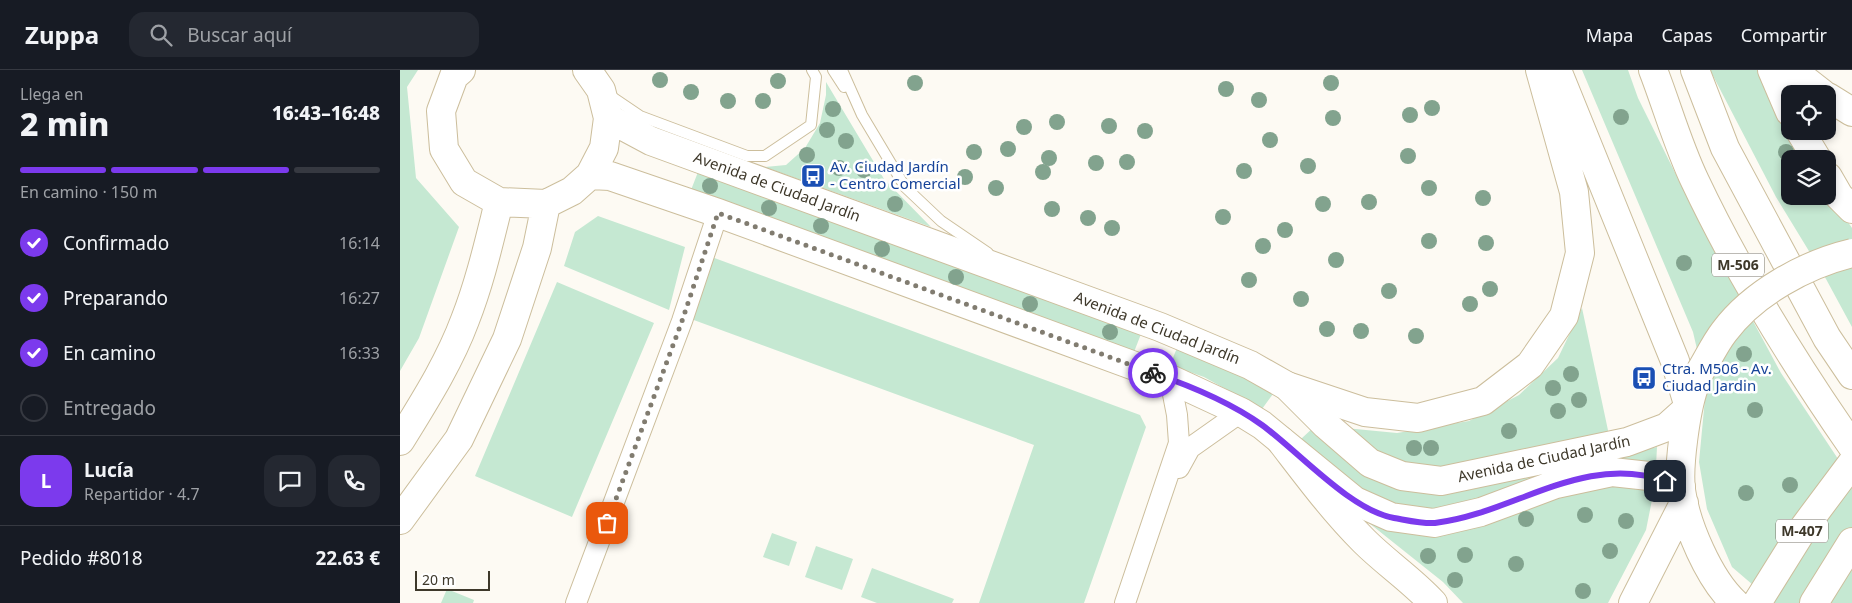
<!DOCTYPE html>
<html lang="es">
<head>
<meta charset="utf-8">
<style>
  :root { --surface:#171b24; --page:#242831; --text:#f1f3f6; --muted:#9ea1a6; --line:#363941; --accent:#7c3aed }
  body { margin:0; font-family:"Noto Sans",sans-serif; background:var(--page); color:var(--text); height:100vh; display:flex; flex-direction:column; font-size:19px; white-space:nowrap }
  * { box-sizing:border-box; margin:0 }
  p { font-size:16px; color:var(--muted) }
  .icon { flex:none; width:28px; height:28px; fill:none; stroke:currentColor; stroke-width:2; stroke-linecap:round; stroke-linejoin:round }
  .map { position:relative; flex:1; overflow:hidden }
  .details { display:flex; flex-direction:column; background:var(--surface); width:400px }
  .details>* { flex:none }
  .controls { position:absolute; left:1381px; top:15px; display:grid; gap:10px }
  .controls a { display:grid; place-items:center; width:55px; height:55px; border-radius:10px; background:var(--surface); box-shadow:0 2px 8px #0003; font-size:25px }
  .scale { position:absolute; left:15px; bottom:12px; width:75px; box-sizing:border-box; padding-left:5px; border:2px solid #3e382a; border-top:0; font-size:14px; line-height:18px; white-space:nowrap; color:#3e382a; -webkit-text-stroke:4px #fff; paint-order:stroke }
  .pin { position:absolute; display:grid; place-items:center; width:42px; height:42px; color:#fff; margin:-21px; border-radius:10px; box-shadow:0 2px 8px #0006 }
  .courier { position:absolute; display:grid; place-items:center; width:50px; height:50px; margin:-25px; border:4px solid #7c3aed; border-radius:50%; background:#fff; color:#222; box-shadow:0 1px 6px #0007 }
  .headline em { font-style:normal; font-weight:800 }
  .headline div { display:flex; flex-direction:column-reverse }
  .headline { display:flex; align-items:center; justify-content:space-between; height:85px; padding:0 20px }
  h1 { font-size:32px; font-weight:800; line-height:38px }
  .bar { display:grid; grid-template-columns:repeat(4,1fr); gap:8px 5px; align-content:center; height:60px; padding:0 20px }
  .bar i { height:6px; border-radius:4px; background:var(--line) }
  .bar .on { background:var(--accent) }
  .bar p { grid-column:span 4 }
  .line { display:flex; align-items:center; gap:12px; padding:0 20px; border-top:1px solid var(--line) }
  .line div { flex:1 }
  .round { display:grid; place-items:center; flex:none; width:52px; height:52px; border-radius:15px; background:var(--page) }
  ol { padding:0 20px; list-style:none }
  li { display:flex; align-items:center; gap:15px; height:55px }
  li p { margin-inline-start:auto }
  li .icon { padding:5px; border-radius:50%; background:var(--accent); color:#fff; stroke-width:4 }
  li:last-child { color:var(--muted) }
  li i { width:28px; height:28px; border:2px solid var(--line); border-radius:50% }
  header { display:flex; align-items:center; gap:30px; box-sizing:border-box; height:70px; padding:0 25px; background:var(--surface); border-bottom:1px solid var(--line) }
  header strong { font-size:24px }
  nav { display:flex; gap:28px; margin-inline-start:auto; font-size:18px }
  .search { width:350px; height:45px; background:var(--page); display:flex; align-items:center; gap:12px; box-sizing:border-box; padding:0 18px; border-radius:15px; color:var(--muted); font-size:19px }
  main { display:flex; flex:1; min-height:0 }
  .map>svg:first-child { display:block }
</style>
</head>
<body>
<header>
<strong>Zuppa</strong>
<div class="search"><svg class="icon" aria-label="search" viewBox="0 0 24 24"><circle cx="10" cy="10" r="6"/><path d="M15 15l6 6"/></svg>Buscar aquí</div>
<nav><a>Mapa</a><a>Capas</a><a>Compartir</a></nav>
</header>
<main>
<section class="details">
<div class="headline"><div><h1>2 min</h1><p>Llega en</p></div><em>16:43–16:48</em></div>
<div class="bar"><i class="on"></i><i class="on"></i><i class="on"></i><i></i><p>En camino · 150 m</p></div>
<ol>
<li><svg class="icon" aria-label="check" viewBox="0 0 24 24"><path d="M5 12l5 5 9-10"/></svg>Confirmado<p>16:14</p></li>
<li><svg class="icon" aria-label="check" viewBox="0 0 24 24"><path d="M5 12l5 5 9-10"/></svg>Preparando<p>16:27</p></li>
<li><svg class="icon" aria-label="check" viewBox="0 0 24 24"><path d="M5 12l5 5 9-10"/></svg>En camino<p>16:33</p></li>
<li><i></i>Entregado</li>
</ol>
<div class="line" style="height:90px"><b class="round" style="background:var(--accent);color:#fff">L</b><div><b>Lucía</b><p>Repartidor · 4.7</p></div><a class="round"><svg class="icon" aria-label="chat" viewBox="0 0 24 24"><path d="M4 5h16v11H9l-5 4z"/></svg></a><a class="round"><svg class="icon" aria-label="phone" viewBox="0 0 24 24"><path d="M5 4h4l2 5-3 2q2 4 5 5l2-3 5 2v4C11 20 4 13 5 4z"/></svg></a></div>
<div class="line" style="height:65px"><div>Pedido #8018</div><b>22.63 €</b></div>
</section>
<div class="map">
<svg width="1452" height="533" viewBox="0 0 1452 533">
  <rect width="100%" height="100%" fill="#fdfaf3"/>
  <path fill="#c5e8d2" d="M 0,0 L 18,0 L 7,17 L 16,108 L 59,157 L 19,268 L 0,301 Z
    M 1182,0 L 1228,0 L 1238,28 L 1298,149 L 1381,303 L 1452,410 L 1452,533 L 1374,533 L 1332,497 L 1307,439 L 1299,392 L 1306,318 L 1293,262 Z
    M 1310,0 L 1366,0 L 1404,89 L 1390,89 L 1390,126 L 1428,126 L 1428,123 L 1452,158 L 1452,257 L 1426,209 L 1376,127 Z
    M 426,12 L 484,109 L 531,157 L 365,97 L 386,95 L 405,78 L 420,53 L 426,25 Z
    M 298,102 L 741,264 L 734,282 L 291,120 Z
    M 198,146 L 285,177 L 269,240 L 164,196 L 175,162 Z
    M 309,186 L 740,345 L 746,357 L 684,533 L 579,533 L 634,375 L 291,249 Z
    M 157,212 L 254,253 L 172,447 L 75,406 Z
    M 1182,238 L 1209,365 L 1037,401 L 974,385 L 945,358 L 997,363 L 1069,351 L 1119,325 L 1158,288 Z
    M 777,278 L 852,310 L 873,324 L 862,339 L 804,307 L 770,295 Z
    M 915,356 L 973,404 L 1148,399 L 1257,377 L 1256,396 C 1216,405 1176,413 1136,422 C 1085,433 1033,450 982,432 C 951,421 925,391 901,369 Z
    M 1225,411 L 1247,417 L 1252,430 L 1246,460 L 1208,533 L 1063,533 L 1043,512 L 969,453 L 970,449 L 1135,431 Z
    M 372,463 L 397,472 L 389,496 L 363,487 Z
    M 416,476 L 453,489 L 442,520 L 405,507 Z
    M 472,498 L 554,529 L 552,533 L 477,533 L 461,527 Z
    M 47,519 L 74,530 L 73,533 L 41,533 Z"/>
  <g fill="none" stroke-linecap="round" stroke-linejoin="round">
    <defs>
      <path id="service" d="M 433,0 L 444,17
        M 442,0 L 462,45 L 505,117 L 541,151 L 588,183
        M 209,25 L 240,46 L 347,86 L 365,86 L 411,55 L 416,7 L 412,0"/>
      <path id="minor" d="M 779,398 L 790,378 L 841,342
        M 176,533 L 282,251 L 318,143
        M 725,533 L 779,373 L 777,345 L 770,309"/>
      <path id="secondary" d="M 61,0 L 54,6 L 41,41 L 44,79 L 64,112 L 99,132 L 146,134 L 172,121 L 190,105 L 204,78 L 208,48 L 201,20 L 187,0
        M 208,48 L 251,71 L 760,257 L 850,295 L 887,316 L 926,355 L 970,393 L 1002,406 L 1041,411 L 1227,372 L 1267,357 L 1286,340
        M 190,105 L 210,106 L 318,143 L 770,309 L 841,342 L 862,355 L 955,431 L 991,447 L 1034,453 L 1081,442 L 1156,414 L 1212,402 L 1249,406 L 1281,417
        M 0,371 C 24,332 49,293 65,250 C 80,212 89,172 99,132
        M 0,450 L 59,369 L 107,269 L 137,178 L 146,134"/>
      <path id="motorway" d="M 1157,0 L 1275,291 L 1288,334
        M 1253,0 C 1267,36 1278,76 1295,111 C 1339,204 1393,291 1452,376
        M 1295,0 L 1325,78 L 1427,268 L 1452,305
        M 1372,0 L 1390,42
        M 1398,0 L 1405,10 L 1423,24
        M 1428,27 L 1452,42
        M 1400,61 L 1417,89
        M 1428,107 L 1439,126 L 1452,139
        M 887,316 L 965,342 L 1018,348 L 1083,331 L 1130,295 L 1164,246 L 1180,183 L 1174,122 L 1140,0
        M 1294,317 C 1286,340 1278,396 1281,420 C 1286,455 1309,509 1335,533
        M 881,371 C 908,406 933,440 964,471 C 986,493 1012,510 1033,533
        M 1233,533 L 1284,433
        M 1357,533 L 1405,456 L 1452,393
        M 1414,533 L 1452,472"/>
    </defs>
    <use href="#service" stroke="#ccbe9c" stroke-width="12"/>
    <use href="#minor" stroke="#ccbe9c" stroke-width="22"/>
    <use href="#secondary" stroke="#ccbe9c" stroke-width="30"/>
    <use href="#motorway" stroke="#ccbe9c" stroke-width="30"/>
    <use href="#service" stroke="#fff" stroke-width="10"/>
    <use href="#minor" stroke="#fff" stroke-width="20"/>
    <use href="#secondary" stroke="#fff" stroke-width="28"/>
    <use href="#motorway" stroke="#fff" stroke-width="28"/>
    <defs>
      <path id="motorway-bridge" d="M 1298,305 C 1307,291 1314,275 1324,262 C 1353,223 1406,194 1452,183"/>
    </defs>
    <use href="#motorway-bridge" stroke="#ccbe9c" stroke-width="30" stroke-linecap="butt"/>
    <use href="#motorway-bridge" stroke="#fff" stroke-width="28"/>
  </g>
  <g fill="#82a38e">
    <circle cx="260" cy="10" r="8"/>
    <circle cx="378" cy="11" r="8"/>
    <circle cx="515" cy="13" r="8"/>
    <circle cx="931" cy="13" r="8"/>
    <circle cx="826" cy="19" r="8"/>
    <circle cx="291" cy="22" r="8"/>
    <circle cx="859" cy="30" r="8"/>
    <circle cx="328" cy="31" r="8"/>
    <circle cx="363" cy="31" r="8"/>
    <circle cx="1032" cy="38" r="8"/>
    <circle cx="433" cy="39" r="8"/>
    <circle cx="1010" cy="45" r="8"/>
    <circle cx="1221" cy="47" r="8"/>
    <circle cx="933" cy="48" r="8"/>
    <circle cx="657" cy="52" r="8"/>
    <circle cx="709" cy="56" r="8"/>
    <circle cx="624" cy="57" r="8"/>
    <circle cx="427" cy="60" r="8"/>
    <circle cx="745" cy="61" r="8"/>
    <circle cx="870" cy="70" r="8"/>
    <circle cx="446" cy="71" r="8"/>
    <circle cx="608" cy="79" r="8"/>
    <circle cx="574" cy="82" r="8"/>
    <circle cx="1386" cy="82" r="8"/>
    <circle cx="407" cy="85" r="8"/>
    <circle cx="1008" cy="86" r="8"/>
    <circle cx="649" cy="88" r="8"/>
    <circle cx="727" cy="92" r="8"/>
    <circle cx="696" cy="93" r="8"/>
    <circle cx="908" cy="96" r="8"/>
    <circle cx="439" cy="98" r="8"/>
    <circle cx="464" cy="100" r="8"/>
    <circle cx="844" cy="101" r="8"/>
    <circle cx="643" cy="102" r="8"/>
    <circle cx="565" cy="107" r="8"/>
    <circle cx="310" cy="116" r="8"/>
    <circle cx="596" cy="118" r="8"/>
    <circle cx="1029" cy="118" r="8"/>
    <circle cx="1083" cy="128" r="8"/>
    <circle cx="969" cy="132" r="8"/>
    <circle cx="495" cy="134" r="8"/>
    <circle cx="923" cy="134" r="8"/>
    <circle cx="369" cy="138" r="8"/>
    <circle cx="652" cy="139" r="8"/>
    <circle cx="823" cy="147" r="8"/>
    <circle cx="688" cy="148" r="8"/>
    <circle cx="421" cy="156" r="8"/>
    <circle cx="712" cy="158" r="8"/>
    <circle cx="885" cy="160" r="8"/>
    <circle cx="1029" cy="171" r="8"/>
    <circle cx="1086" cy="173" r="8"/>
    <circle cx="863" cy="176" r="8"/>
    <circle cx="482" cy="179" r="8"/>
    <circle cx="936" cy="190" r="8"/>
    <circle cx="1284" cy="193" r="8"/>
    <circle cx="556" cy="207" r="8"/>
    <circle cx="849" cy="210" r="8"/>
    <circle cx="1090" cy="219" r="8"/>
    <circle cx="989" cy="221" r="8"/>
    <circle cx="901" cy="229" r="8"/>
    <circle cx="630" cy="234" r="8"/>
    <circle cx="1070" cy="234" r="8"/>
    <circle cx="927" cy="259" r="8"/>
    <circle cx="961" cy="261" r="8"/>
    <circle cx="710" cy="262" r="8"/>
    <circle cx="1016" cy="266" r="8"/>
    <circle cx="1344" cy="284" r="8"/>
    <circle cx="1171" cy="304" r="8"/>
    <circle cx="1153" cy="318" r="8"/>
    <circle cx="1179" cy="330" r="8"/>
    <circle cx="1355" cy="340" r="8"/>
    <circle cx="1158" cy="341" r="8"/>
    <circle cx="1109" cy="361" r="8"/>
    <circle cx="1014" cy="378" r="8"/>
    <circle cx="1031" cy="378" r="8"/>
    <circle cx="1390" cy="415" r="8"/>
    <circle cx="1346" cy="423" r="8"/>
    <circle cx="1185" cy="445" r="8"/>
    <circle cx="1126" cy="449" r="8"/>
    <circle cx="1226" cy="451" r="8"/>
    <circle cx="1210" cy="481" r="8"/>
    <circle cx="1065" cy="485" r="8"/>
    <circle cx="1028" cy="486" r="8"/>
    <circle cx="1116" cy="494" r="8"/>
    <circle cx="1055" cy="510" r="8"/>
    <circle cx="1183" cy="521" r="8"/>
  </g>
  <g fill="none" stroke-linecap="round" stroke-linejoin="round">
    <path stroke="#817c70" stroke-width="5" stroke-dasharray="0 9" d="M 207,453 L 282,251 L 318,143 L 753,303"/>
    <path stroke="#7c3aed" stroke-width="6" d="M 753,303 C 791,316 830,332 862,355 C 899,382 950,440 994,448 C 1006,450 1023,454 1035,453 C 1113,444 1184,382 1265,411"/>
  </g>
  <defs>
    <symbol id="bus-square" viewBox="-11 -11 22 22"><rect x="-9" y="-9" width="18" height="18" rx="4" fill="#1a4fb4" stroke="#fff"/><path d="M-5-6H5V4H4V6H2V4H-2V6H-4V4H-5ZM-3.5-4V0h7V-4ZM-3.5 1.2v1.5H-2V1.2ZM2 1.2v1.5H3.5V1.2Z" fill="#fff"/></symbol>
  </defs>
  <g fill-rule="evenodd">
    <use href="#bus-square" x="399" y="92" width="28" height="28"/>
    <use href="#bus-square" x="1230" y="294" width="28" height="28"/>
  </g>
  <g text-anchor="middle" stroke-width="5" stroke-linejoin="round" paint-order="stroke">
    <g fill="#fff" stroke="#78746a" stroke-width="1">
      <rect x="1312" y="183.5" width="52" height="23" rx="4"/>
      <rect x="1376" y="449.5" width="52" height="23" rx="4"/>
    </g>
    <g font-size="14" font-weight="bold" fill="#3e382a">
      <text x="1338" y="200">M-506</text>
      <text x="1402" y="466">M-407</text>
    </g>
    <g font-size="15" fill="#164399" stroke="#fff" text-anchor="start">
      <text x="430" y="102">Av. Ciudad Jardín<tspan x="430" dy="17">- Centro Comercial</tspan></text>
      <text x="1262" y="304">Ctra. M506 - Av.<tspan x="1262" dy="17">Ciudad Jardin</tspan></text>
    </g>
    <g font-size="15" fill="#3e382a" stroke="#fff">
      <text transform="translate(377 117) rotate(20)" y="5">Avenida de Ciudad Jardín</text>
      <text transform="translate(757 258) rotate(21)" y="5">Avenida de Ciudad Jardín</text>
      <text transform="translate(1144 389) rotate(-12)" y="5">Avenida de Ciudad Jardín</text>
    </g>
  </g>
</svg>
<div class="controls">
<a><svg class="icon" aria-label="locate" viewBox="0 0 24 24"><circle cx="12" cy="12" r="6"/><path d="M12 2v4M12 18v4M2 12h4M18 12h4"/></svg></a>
<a><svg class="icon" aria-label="layers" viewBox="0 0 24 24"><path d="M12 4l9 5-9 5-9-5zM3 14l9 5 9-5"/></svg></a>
</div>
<div class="scale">20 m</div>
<div class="pin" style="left:207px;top:453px;background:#ea580c"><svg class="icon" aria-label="bag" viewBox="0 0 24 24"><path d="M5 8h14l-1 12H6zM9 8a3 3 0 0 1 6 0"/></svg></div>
<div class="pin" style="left:1265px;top:411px;background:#1f2937"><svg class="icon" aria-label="home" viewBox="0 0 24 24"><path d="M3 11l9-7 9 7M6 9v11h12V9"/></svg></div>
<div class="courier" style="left:753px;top:303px"><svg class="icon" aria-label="bike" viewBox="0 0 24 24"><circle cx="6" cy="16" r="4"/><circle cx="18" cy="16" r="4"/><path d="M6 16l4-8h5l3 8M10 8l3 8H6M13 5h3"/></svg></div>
</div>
</main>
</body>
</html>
